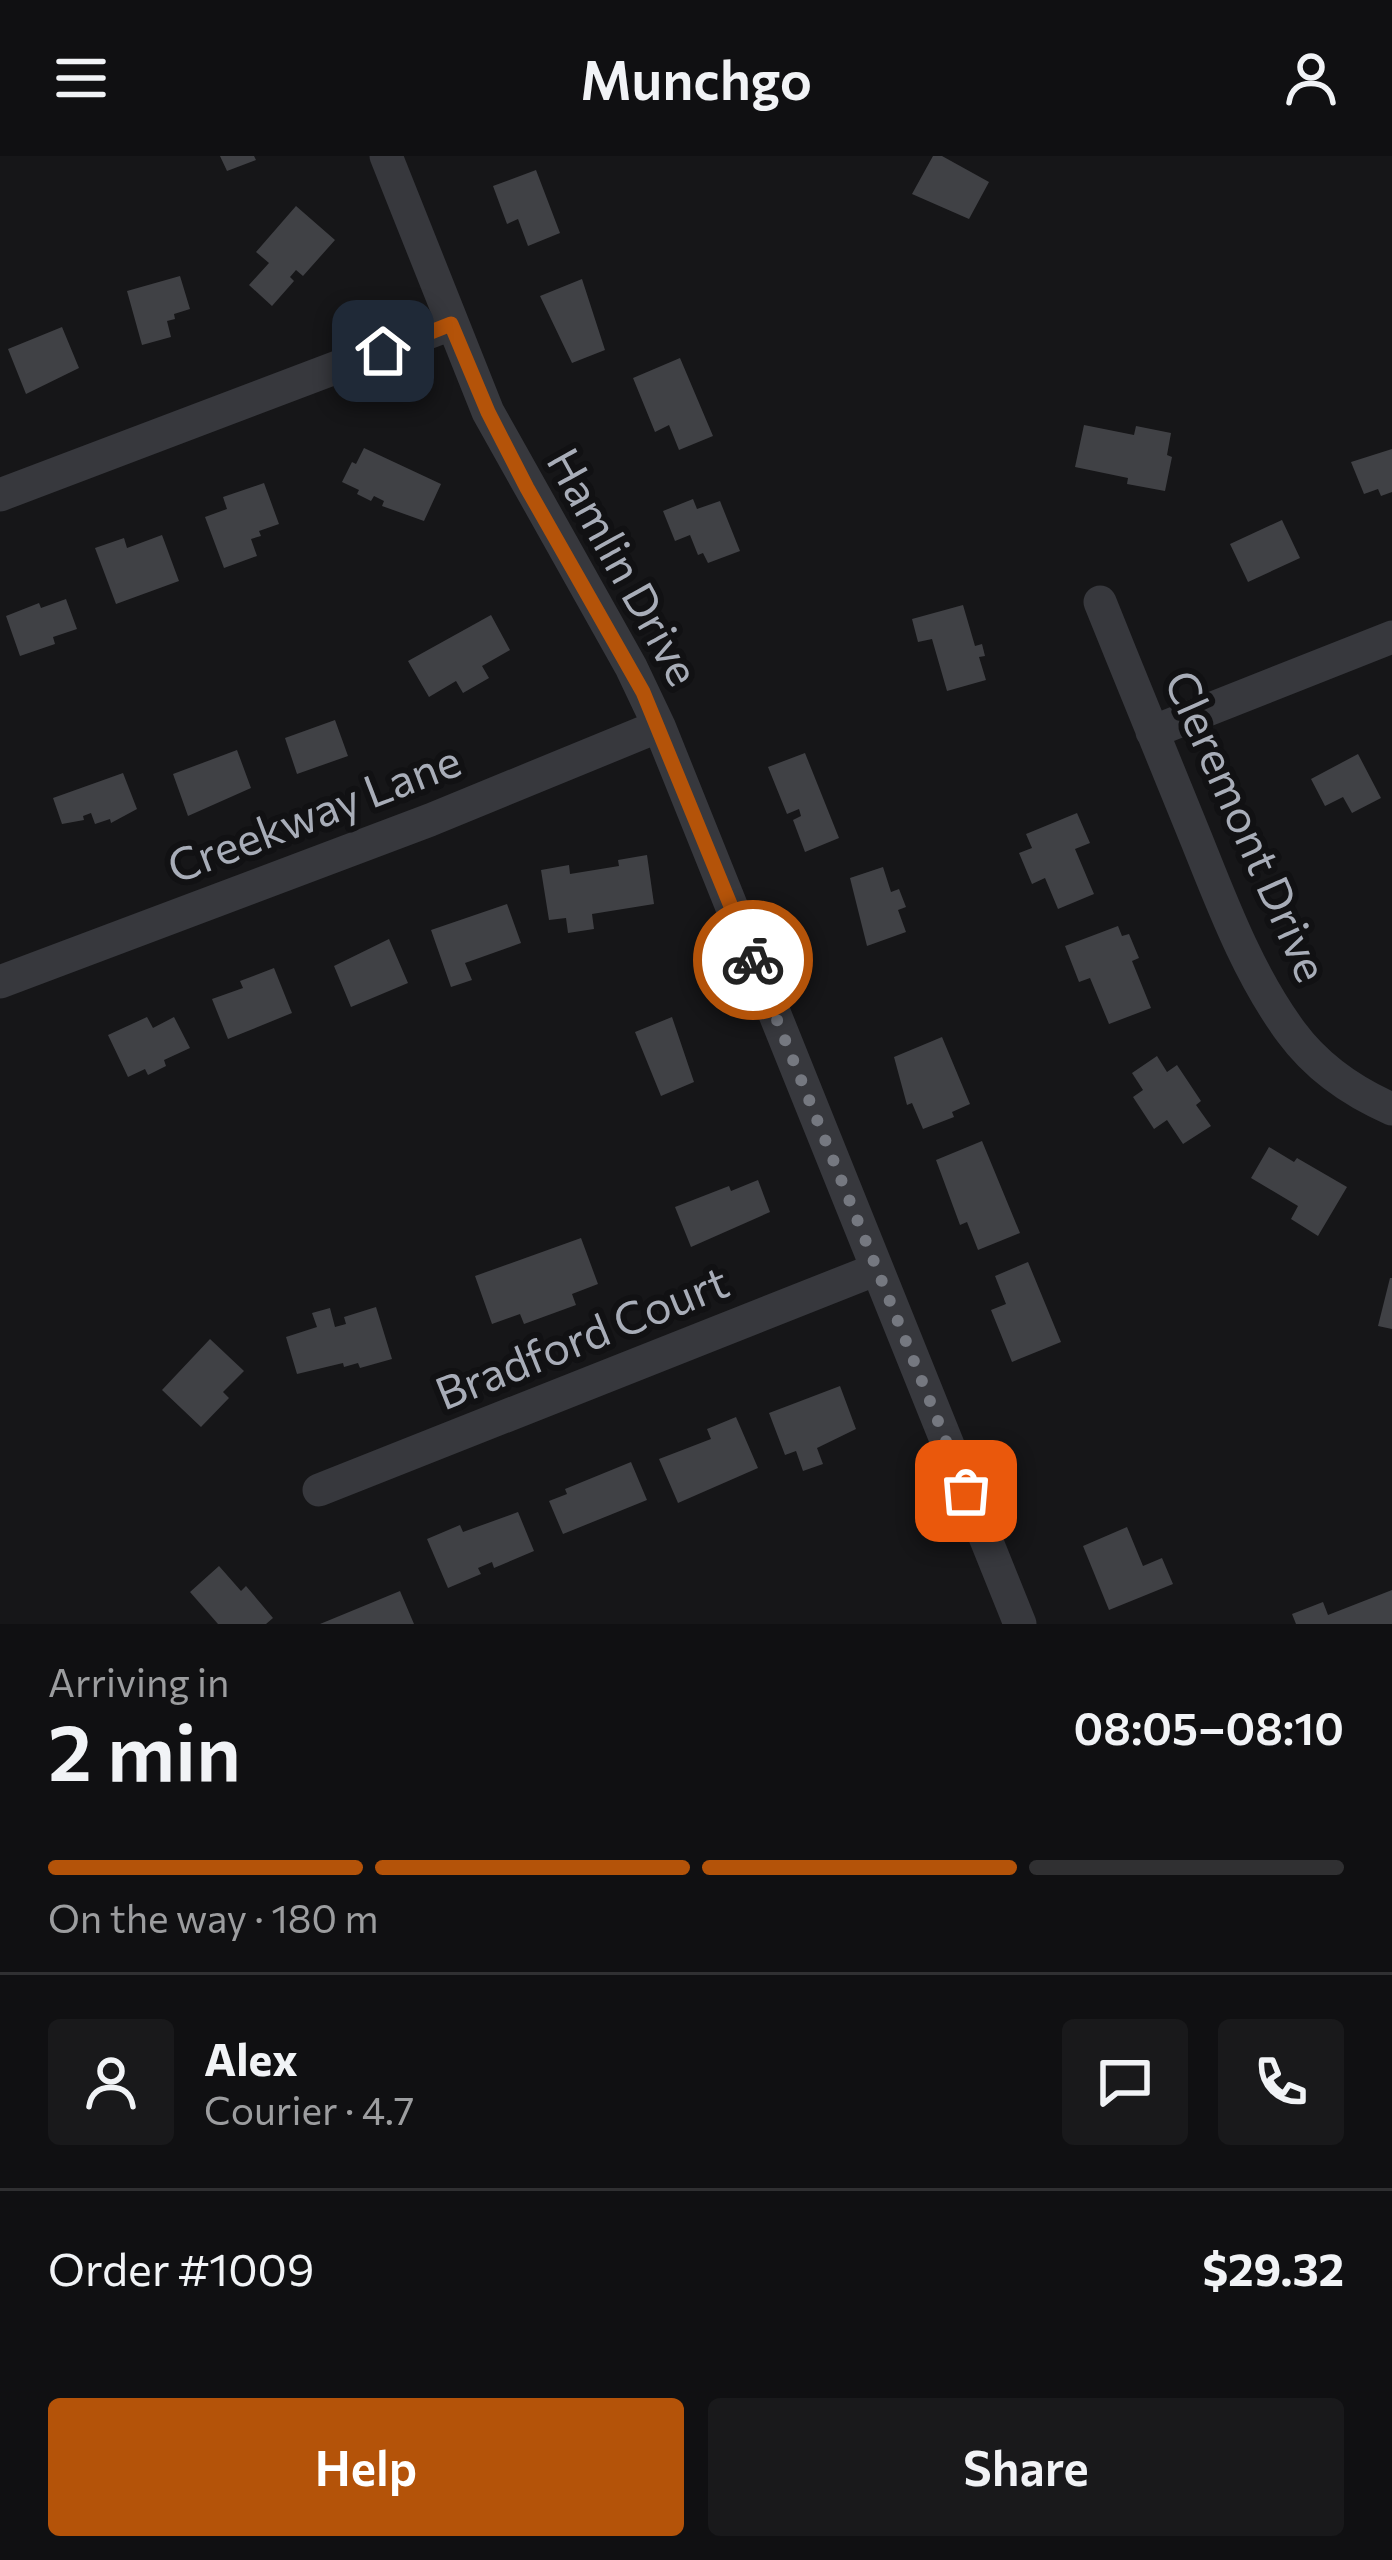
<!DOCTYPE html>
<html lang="en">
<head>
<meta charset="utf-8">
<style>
  :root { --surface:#101012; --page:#19191b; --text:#f1f3f6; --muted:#9c9d9f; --line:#303032; --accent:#b45309 }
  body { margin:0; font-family:Commissioner,sans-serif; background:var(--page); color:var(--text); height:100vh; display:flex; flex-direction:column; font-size:45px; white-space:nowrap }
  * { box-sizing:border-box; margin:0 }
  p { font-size:39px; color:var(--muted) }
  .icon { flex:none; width:66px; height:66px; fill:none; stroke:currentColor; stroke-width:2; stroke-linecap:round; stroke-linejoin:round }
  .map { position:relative; height:1468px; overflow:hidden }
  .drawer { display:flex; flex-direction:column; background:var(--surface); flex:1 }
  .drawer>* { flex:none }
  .pin { position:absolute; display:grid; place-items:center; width:102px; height:102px; color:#fff; margin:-51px; border-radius:24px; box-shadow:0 6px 18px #0006 }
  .courier { position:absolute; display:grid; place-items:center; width:120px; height:120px; margin:-60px; border:9px solid #b45309; border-radius:50%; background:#fff; color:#222; box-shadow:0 3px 15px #0007 }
  .summary em { font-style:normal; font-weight:600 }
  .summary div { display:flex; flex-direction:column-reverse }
  .summary { display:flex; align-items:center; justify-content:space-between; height:204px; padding:0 48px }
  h1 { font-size:78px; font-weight:600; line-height:90px }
  .bar { display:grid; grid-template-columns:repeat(4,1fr); gap:18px 12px; align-content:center; height:144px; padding:0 48px }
  .bar i { height:15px; border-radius:9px; background:var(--line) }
  .bar .on { background:var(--accent) }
  .bar p { grid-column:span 4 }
  .line { display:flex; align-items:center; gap:30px; padding:0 48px; border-top:3px solid var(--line) }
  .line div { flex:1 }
  .round { display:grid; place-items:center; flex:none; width:126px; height:126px; border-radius:12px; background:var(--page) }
  .cta { display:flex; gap:24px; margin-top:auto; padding:24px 48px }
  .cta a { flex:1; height:138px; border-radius:12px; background:var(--accent); color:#fff; font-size:48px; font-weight:600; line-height:138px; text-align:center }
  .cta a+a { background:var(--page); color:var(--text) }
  header { display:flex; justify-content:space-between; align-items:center; height:156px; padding:0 48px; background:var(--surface); font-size:54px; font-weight:600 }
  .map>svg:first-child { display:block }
</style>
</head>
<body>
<header><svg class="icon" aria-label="menu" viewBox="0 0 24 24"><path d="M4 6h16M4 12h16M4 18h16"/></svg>Munchgo<svg class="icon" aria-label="person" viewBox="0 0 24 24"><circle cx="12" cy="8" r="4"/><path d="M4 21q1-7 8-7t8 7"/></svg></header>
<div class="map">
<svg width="1392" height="1468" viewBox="0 0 1392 1468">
  <rect width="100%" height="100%" fill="#161618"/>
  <path fill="#404145" d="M 220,0 L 254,0 L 256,4 L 227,15 Z
    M 933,0 L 942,0 L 989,26 L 969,63 L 912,38 Z
    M 536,14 L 560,77 L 528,90 L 518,63 L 507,68 L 493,30 Z
    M 296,50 L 335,84 L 303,120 L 296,114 L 290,121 L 294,125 L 272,150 L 249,129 L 269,107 L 256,96 Z
    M 180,120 L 190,153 L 174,158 L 175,163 L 167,165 L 171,181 L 142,189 L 127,135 Z
    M 582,123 L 605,194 L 572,207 L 540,140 Z
    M 62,171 L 79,212 L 26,238 L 8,193 Z
    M 680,202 L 713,280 L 679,294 L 669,269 L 655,276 L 633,222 Z
    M 1084,269 L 1134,279 L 1136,270 L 1171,277 L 1167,299 L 1172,301 L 1165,335 L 1127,328 L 1128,322 L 1075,311 Z
    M 364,292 L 441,328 L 424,365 L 382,350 L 384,345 L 374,340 L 371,345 L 357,338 L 359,334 L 342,326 L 352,306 L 356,308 Z
    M 1392,293 L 1392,336 L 1381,340 L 1378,333 L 1364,338 L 1351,306 Z
    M 264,327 L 279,368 L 259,375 L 261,380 L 251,383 L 257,400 L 224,412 L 205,361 L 227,353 L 223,341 Z
    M 693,343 L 697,353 L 720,345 L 740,395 L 708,407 L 703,397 L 698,399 L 690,379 L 675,385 L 663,355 Z
    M 1282,364 L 1300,402 L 1248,426 L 1230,388 Z
    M 162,379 L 179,425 L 116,448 L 95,392 L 124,382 L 127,392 Z
    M 66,443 L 77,473 L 53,481 L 55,488 L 20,500 L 6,460 L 39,447 L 41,452 Z
    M 963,449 L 975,490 L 982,488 L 985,500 L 979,501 L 986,524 L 947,535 L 932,483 L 918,486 L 912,463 Z
    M 491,459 L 510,494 L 482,510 L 489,522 L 463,537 L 456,525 L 429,541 L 408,505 Z
    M 335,564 L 348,600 L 297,618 L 285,582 Z
    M 237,594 L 251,632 L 188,660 L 173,618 Z
    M 805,597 L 839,682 L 805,696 L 793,664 L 801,660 L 799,653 L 787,658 L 768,611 Z
    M 1358,598 L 1381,642 L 1352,657 L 1343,641 L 1325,650 L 1311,623 Z
    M 123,617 L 137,653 L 111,667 L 110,663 L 95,668 L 91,657 L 83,660 L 84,664 L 62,668 L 53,642 Z
    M 1077,657 L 1090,687 L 1075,693 L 1094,738 L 1058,753 L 1045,722 L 1032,728 L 1019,697 L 1032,692 L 1026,678 Z
    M 647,699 L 654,748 L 592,758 L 594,773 L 568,777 L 566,762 L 549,764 L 541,714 L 569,709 L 570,718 L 619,710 L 618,704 Z
    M 883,711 L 891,736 L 899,733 L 906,751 L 898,754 L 906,776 L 867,790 L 850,722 Z
    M 507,748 L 521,787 L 465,807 L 472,824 L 451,831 L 431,774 Z
    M 1118,770 L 1122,780 L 1129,778 L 1139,802 L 1132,805 L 1151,852 L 1109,868 L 1090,822 L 1079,826 L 1065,790 Z
    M 389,783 L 408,827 L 351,851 L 334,810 Z
    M 274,812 L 292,857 L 228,883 L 212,843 L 243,832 L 240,825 Z
    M 147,861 L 153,872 L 174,861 L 190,892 L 164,904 L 166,910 L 148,919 L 145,913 L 128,921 L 108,879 Z
    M 672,861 L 694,926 L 661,940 L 635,876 Z
    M 942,881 L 970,948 L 952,956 L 954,961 L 923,973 L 912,947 L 907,949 L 894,901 Z
    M 1157,900 L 1167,916 L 1177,909 L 1201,945 L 1196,949 L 1211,970 L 1183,988 L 1167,964 L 1154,973 L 1133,941 L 1143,934 L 1132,917 Z
    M 982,985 L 1020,1077 L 978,1094 L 967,1066 L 960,1069 L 936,1004 Z
    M 1269,991 L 1294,1006 L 1297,1002 L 1347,1031 L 1318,1080 L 1291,1063 L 1298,1050 L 1251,1022 Z
    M 758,1024 L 770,1056 L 691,1091 L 675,1051 L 729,1030 L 731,1035 Z
    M 581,1082 L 598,1128 L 572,1138 L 576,1149 L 524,1168 L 520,1158 L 492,1168 L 475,1120 Z
    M 1028,1106 L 1061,1186 L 1012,1206 L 991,1154 L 1006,1148 L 995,1120 Z
    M 1390,1122 L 1392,1122 L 1392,1173 L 1378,1170 Z
    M 376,1151 L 392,1203 L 360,1212 L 358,1207 L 344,1211 L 343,1207 L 297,1218 L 286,1181 L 317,1171 L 312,1157 L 330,1152 L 335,1171 L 346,1168 L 344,1161 Z
    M 210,1183 L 244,1215 L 223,1236 L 229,1242 L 201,1271 L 162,1234 Z
    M 840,1230 L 856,1273 L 817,1292 L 823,1308 L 803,1315 L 796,1295 L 785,1299 L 769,1257 Z
    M 736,1261 L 758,1312 L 678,1347 L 659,1303 L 711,1283 L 707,1273 Z
    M 631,1306 L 647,1344 L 563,1378 L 549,1345 L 567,1338 L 565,1333 Z
    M 518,1356 L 534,1395 L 494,1412 L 492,1406 L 478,1412 L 481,1418 L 448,1432 L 427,1383 L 460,1369 L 463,1376 Z
    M 1127,1371 L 1143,1410 L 1162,1402 L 1173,1428 L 1109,1454 L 1083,1390 Z
    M 219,1410 L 241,1435 L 246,1430 L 273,1462 L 266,1468 L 218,1468 L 190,1436 Z
    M 1392,1434 L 1392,1468 L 1296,1468 L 1292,1458 L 1323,1446 L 1328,1459 Z
    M 400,1435 L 414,1468 L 320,1468 Z"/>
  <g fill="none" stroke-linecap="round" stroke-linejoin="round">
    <path stroke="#37383d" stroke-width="33" d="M 386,0 L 488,256 L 631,511 L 659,570 L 1020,1468
      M 0,339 L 451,168
      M 1100,446 C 1132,526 1165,606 1197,685 C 1223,750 1249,819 1291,876 C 1316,910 1353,936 1392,953
      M 1152,576 L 1392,481
      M 0,826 L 430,664 L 659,570
      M 319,1334 L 877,1113"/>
  </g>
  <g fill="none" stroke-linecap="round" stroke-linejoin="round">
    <path stroke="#757880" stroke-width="12" stroke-dasharray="0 21.6" d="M 753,804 L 966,1335"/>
    <path stroke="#b45309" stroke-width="15" d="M 383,195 L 451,168 L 488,256 L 527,332 L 643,536 L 753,804"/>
  </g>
  <g text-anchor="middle" stroke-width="12" stroke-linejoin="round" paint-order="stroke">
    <g font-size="45" fill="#a8adb8" stroke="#111113">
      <text transform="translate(623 411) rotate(61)" y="16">Hamlin Drive</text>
      <text transform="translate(314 658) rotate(-21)" y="16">Creekway Lane</text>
      <text transform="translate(1246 670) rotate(66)" y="16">Cleremont Drive</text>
      <text transform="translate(582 1182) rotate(-22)" y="16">Bradford Court</text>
    </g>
  </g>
</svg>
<div class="pin" style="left:966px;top:1335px;background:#ea580c"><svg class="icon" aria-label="bag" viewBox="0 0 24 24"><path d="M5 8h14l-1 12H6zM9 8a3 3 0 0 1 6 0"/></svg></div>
<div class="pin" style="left:383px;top:195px;background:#1f2937"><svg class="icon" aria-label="home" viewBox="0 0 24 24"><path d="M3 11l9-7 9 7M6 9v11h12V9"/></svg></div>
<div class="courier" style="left:753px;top:804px"><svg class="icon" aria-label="bike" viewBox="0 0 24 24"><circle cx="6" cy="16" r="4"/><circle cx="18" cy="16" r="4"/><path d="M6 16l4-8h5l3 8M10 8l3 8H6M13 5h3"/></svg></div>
</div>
<section class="drawer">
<div class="summary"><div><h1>2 min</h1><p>Arriving in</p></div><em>08:05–08:10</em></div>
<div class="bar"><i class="on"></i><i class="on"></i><i class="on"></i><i></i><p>On the way · 180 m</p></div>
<div class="line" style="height:216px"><a class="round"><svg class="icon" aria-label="person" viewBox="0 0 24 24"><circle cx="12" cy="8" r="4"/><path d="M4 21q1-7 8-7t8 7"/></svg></a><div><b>Alex</b><p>Courier · 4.7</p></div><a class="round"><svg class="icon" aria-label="chat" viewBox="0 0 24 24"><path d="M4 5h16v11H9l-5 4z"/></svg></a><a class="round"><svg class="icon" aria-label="phone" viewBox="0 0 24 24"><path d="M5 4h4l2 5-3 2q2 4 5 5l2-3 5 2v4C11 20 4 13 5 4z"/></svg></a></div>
<div class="line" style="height:156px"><div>Order #1009</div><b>$29.32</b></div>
<div class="cta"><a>Help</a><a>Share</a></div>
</section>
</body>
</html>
